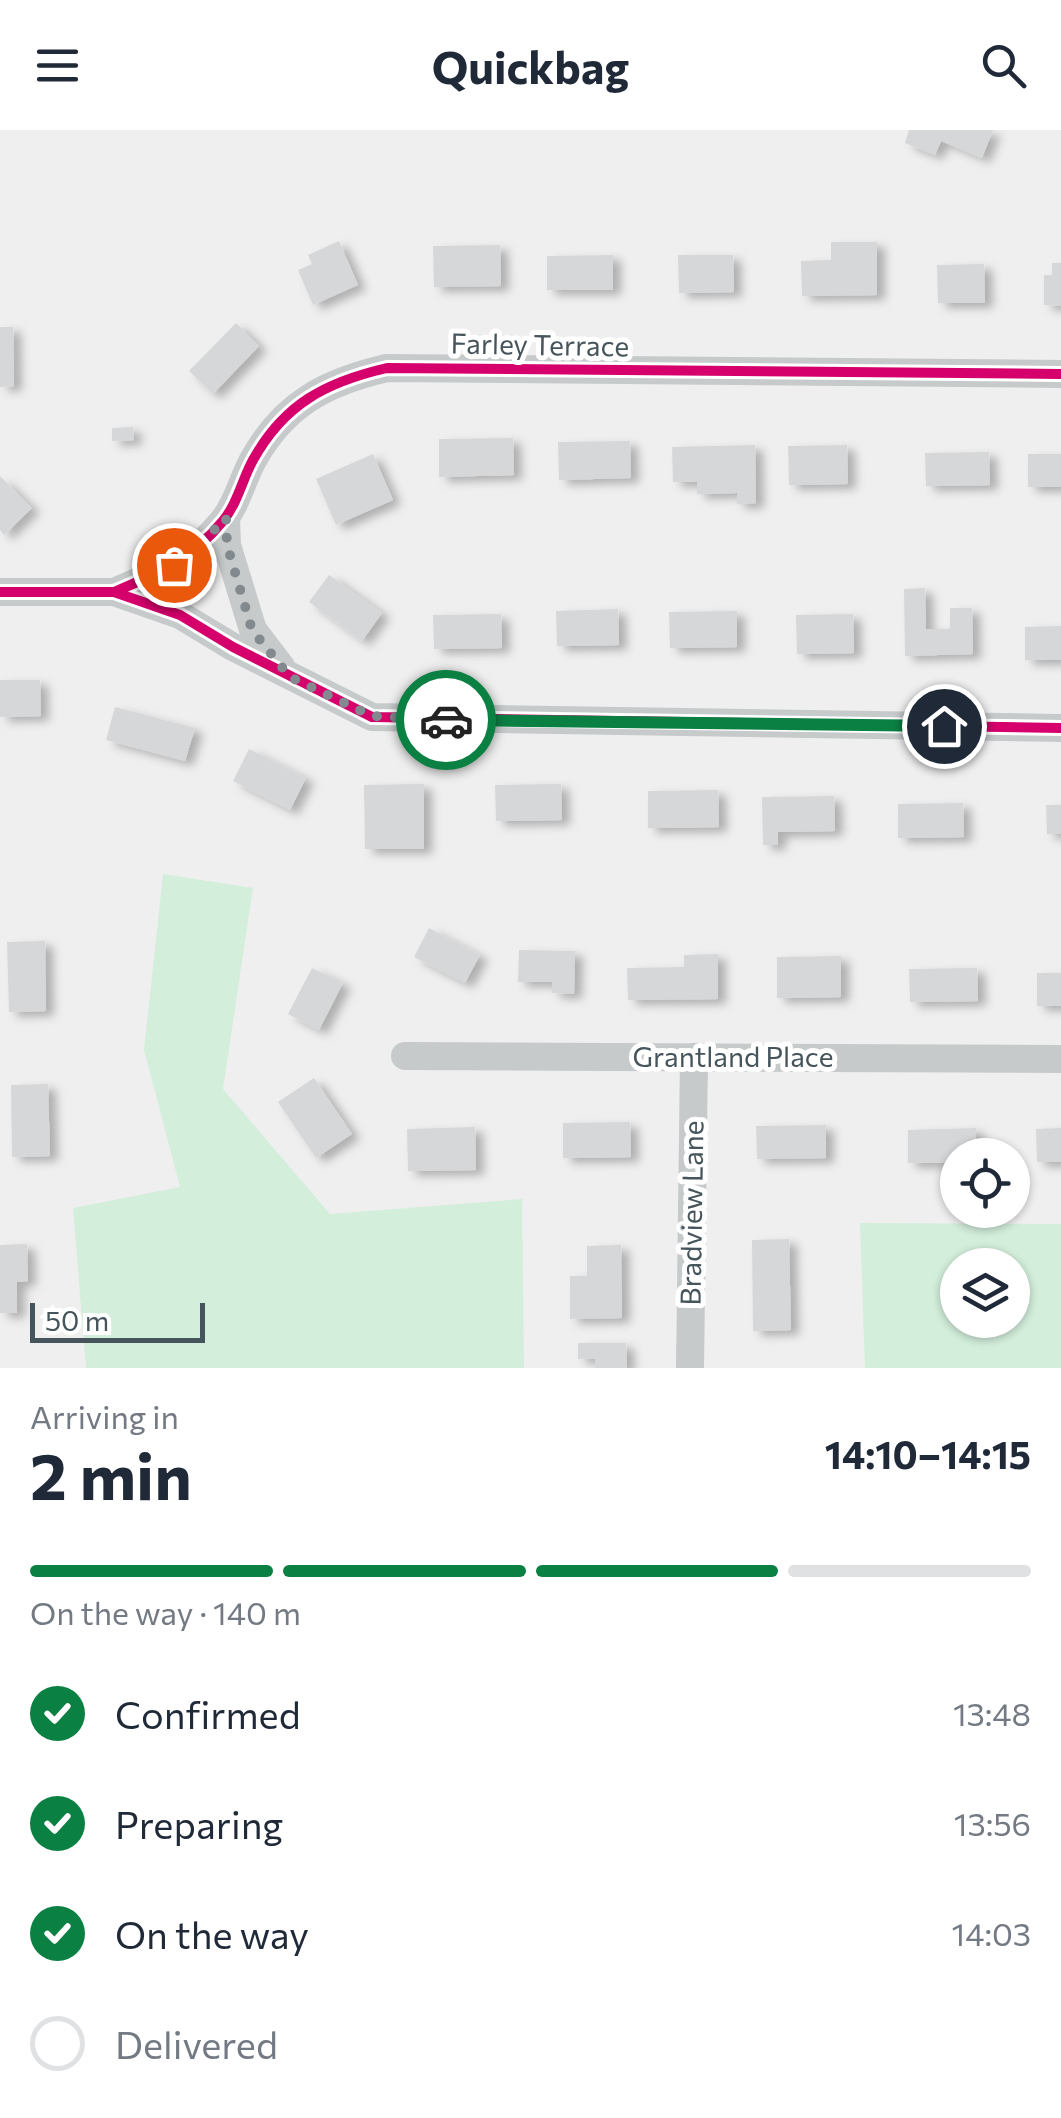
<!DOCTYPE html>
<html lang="en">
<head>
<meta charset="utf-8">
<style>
  :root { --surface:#fff; --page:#f6f6f7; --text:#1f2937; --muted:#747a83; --line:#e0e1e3; --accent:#0b8043 }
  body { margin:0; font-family:Commissioner,sans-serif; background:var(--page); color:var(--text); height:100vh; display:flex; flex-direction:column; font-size:38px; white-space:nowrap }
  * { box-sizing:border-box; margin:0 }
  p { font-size:32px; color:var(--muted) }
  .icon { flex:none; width:55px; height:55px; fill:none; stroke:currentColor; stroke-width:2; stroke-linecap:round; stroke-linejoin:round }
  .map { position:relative; height:1238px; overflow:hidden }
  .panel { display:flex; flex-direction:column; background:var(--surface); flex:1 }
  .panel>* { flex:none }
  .buttons { position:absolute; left:940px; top:1008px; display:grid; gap:20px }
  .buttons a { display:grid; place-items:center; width:90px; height:90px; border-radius:50%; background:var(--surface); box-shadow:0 2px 8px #0004; font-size:50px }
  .scale { position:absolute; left:30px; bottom:25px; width:175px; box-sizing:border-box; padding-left:10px; border:5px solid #46545b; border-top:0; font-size:28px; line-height:35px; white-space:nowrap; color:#46545b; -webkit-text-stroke:8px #fff; paint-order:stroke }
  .pin { position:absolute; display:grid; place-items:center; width:85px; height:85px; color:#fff; margin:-42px; border:5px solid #fff; border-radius:50%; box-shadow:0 2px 10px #0007 }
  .courier { position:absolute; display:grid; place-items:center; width:100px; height:100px; margin:-50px; border:8px solid #0b8043; border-radius:50%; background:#fff; color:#222; box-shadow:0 2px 12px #0007 }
  .overview em { font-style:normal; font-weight:700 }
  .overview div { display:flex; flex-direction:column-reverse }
  .overview { display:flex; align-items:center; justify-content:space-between; height:170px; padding:0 30px }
  h1 { font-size:65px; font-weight:700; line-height:75px }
  .bar { display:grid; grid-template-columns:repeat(4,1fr); gap:15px 10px; align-content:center; height:120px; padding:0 30px }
  .bar i { height:12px; border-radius:8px; background:var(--line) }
  .bar .on { background:var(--accent) }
  .bar p { grid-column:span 4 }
  ol { padding:0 30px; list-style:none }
  li { display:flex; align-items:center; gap:30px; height:110px }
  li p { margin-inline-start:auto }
  li .icon { padding:10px; border-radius:50%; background:var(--accent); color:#fff; stroke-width:4 }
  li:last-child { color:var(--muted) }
  li i { width:55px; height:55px; border:5px solid var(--line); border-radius:50% }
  header { display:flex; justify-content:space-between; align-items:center; height:130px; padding:0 30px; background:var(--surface); font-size:45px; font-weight:700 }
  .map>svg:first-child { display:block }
</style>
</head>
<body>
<header><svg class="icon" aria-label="menu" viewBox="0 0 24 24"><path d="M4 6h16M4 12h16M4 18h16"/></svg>Quickbag<svg class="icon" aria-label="search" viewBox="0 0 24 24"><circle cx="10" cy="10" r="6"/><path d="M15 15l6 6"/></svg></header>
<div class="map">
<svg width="1061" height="1238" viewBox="0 0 1061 1238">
  <defs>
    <filter id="shadow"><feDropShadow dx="8" dy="5" stdDeviation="5" flood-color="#0004"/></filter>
  </defs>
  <rect width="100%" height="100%" fill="#f0efef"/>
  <path fill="#d3eedb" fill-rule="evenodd" d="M 163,744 L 253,758 L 223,959 L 330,1084 L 522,1069 L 524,1238 L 86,1238 L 73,1078 L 180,1057 L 144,920 Z
    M 860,1093 L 1061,1094 L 1061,1238 L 865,1238 ZM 958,1135 L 1012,1135 L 1012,1190 L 958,1190 Z"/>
  <path fill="#d6d7d8" filter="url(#shadow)" d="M 909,0 L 993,0 L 982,28 L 941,11 L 935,25 L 905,13 Z
    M 339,111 L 358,155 L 313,175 L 298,140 L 312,134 L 308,125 Z
    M 831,112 L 877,112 L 877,165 L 802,166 L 801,131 L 831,130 Z
    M 500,115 L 501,156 L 434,157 L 433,116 Z
    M 613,125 L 613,160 L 547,160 L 547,126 Z
    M 678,125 L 733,125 L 734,162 L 679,163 Z
    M 1052,133 L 1061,133 L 1061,176 L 1044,175 L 1044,145 L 1052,145 Z
    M 984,134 L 985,173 L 938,173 L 937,135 Z
    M 236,193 L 259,216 L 213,264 L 189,241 Z
    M 0,197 L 13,197 L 14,256 L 0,257 Z
    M 133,297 L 134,310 L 112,311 L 112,298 Z
    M 513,308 L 514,345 L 439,347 L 439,309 Z
    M 630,311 L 631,348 L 559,350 L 558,312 Z
    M 755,315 L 756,373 L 737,374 L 737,363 L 697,364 L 697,352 L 673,352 L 672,317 Z
    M 847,315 L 848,354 L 789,355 L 788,316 Z
    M 989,322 L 990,355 L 926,356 L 925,323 Z
    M 373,324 L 393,370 L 336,395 L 316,349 Z
    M 1028,324 L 1061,324 L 1061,357 L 1028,357 Z
    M 0,346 L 32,378 L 4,405 L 0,400 Z
    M 329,445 L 382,483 L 362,511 L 309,472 Z
    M 925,458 L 926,499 L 950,499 L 950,478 L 972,478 L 973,524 L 905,526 L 904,459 Z
    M 618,479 L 619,515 L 557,516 L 556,481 Z
    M 737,481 L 737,517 L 670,518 L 669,482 Z
    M 501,484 L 502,518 L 434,519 L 433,485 Z
    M 853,484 L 854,523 L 797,524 L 796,485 Z
    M 1061,496 L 1061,530 L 1025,530 L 1025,497 Z
    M 0,550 L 40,550 L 41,586 L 0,587 Z
    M 115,577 L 195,598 L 185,631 L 106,610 Z
    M 249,619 L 306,648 L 290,680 L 233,651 Z
    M 424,654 L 424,719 L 365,719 L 364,655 Z
    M 561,654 L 562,690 L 496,691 L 495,655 Z
    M 718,660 L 719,697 L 648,698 L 648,661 Z
    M 834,666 L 835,701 L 778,702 L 778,715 L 763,715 L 762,667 Z
    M 963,673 L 964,707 L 898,708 L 898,674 Z
    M 1046,675 L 1061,675 L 1061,704 L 1047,704 Z
    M 429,798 L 480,825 L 465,853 L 414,827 Z
    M 45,811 L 46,881 L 9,882 L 7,812 Z
    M 519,820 L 575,821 L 574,864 L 552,863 L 552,852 L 518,852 Z
    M 718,824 L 718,869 L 628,870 L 627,838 L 684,837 L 684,825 Z
    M 841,826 L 841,867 L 777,868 L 777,827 Z
    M 312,838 L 343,853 L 319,900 L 288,884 Z
    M 977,838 L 978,871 L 910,872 L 909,839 Z
    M 1037,843 L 1061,843 L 1061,876 L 1037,876 Z
    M 314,948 L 352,1004 L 316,1028 L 278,972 Z
    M 48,954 L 50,1026 L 12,1027 L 11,955 Z
    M 630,992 L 631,1027 L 563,1028 L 563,993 Z
    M 826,995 L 826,1028 L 757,1029 L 756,996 Z
    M 475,997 L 476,1040 L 408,1041 L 407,999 Z
    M 976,998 L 976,1025 L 958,1025 L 958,1033 L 908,1033 L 908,1000 Z
    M 1061,998 L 1061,1032 L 1037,1032 L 1036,999 Z
    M 789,1109 L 791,1200 L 753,1201 L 752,1110 Z
    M 27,1114 L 28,1151 L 17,1152 L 17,1183 L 0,1183 L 0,1115 Z
    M 621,1115 L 622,1188 L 570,1189 L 570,1146 L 587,1146 L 587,1116 Z
    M 578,1213 L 626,1213 L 627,1238 L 595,1238 L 595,1229 L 578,1229 Z"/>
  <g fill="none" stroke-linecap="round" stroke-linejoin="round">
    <path stroke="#c6cacb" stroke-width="28" d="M 226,388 L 227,415 L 253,500 L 282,538
      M 0,462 L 114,462 L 180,485 L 233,517 L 372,587 L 1061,598
      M 114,462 C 155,445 193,428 222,392 C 237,375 242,350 253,330 C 284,274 326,252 387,238 L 1061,244
      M 405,926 L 1061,929
      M 690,1238 L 694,927"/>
    <defs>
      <path id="cycleway" d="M 0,462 L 114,462 L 180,485 L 233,517 L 372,587 L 1061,598
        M 114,462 C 155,445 193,428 222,392 C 237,375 242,350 253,330 C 284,274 326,252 387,238 L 1061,244"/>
    </defs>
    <use href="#cycleway" stroke="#fff" stroke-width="16"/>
    <use href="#cycleway" stroke="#d6006c" stroke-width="10"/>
  </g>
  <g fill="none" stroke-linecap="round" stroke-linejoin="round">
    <path stroke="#828a8f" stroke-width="10" stroke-dasharray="0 18" d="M 174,435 L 196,418 L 226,388 L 227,415 L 252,500 L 290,547 L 372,586 L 446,590"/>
    <path stroke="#0b8043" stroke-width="12" d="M 446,590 L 944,596"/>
  </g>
  <g text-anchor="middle" stroke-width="10" stroke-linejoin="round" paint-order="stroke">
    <g font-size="28" fill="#46545b" stroke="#fff">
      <text transform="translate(540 215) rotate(1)" y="10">Farley Terrace</text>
      <text x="733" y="937">Grantland Place</text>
      <text transform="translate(692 1083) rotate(-89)" y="10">Bradview Lane</text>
    </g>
  </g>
</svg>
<div class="buttons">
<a><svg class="icon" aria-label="locate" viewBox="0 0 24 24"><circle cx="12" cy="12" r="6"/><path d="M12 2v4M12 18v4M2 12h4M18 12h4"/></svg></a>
<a><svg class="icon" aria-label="layers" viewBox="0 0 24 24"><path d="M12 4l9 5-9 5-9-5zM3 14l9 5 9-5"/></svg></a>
</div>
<div class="scale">50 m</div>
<div class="pin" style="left:174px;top:435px;background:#ea580c"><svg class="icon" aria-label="bag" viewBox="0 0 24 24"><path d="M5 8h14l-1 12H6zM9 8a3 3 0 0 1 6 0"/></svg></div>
<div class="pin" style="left:944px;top:596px;background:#1f2937"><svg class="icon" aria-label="home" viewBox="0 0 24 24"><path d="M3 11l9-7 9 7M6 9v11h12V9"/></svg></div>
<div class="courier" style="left:446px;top:590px"><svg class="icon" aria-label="car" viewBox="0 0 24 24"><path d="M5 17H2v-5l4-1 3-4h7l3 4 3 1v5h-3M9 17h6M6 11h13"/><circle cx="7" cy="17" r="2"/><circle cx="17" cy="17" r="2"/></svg></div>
</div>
<section class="panel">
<div class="overview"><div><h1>2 min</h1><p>Arriving in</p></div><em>14:10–14:15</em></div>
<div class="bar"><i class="on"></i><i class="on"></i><i class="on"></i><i></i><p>On the way · 140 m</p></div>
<ol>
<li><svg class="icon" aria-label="check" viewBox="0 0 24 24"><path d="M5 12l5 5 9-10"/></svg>Confirmed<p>13:48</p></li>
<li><svg class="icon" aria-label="check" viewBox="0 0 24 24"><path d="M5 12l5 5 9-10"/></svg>Preparing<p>13:56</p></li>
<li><svg class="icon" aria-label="check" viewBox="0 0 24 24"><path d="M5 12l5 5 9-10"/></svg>On the way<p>14:03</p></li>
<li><i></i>Delivered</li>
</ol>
</section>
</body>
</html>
